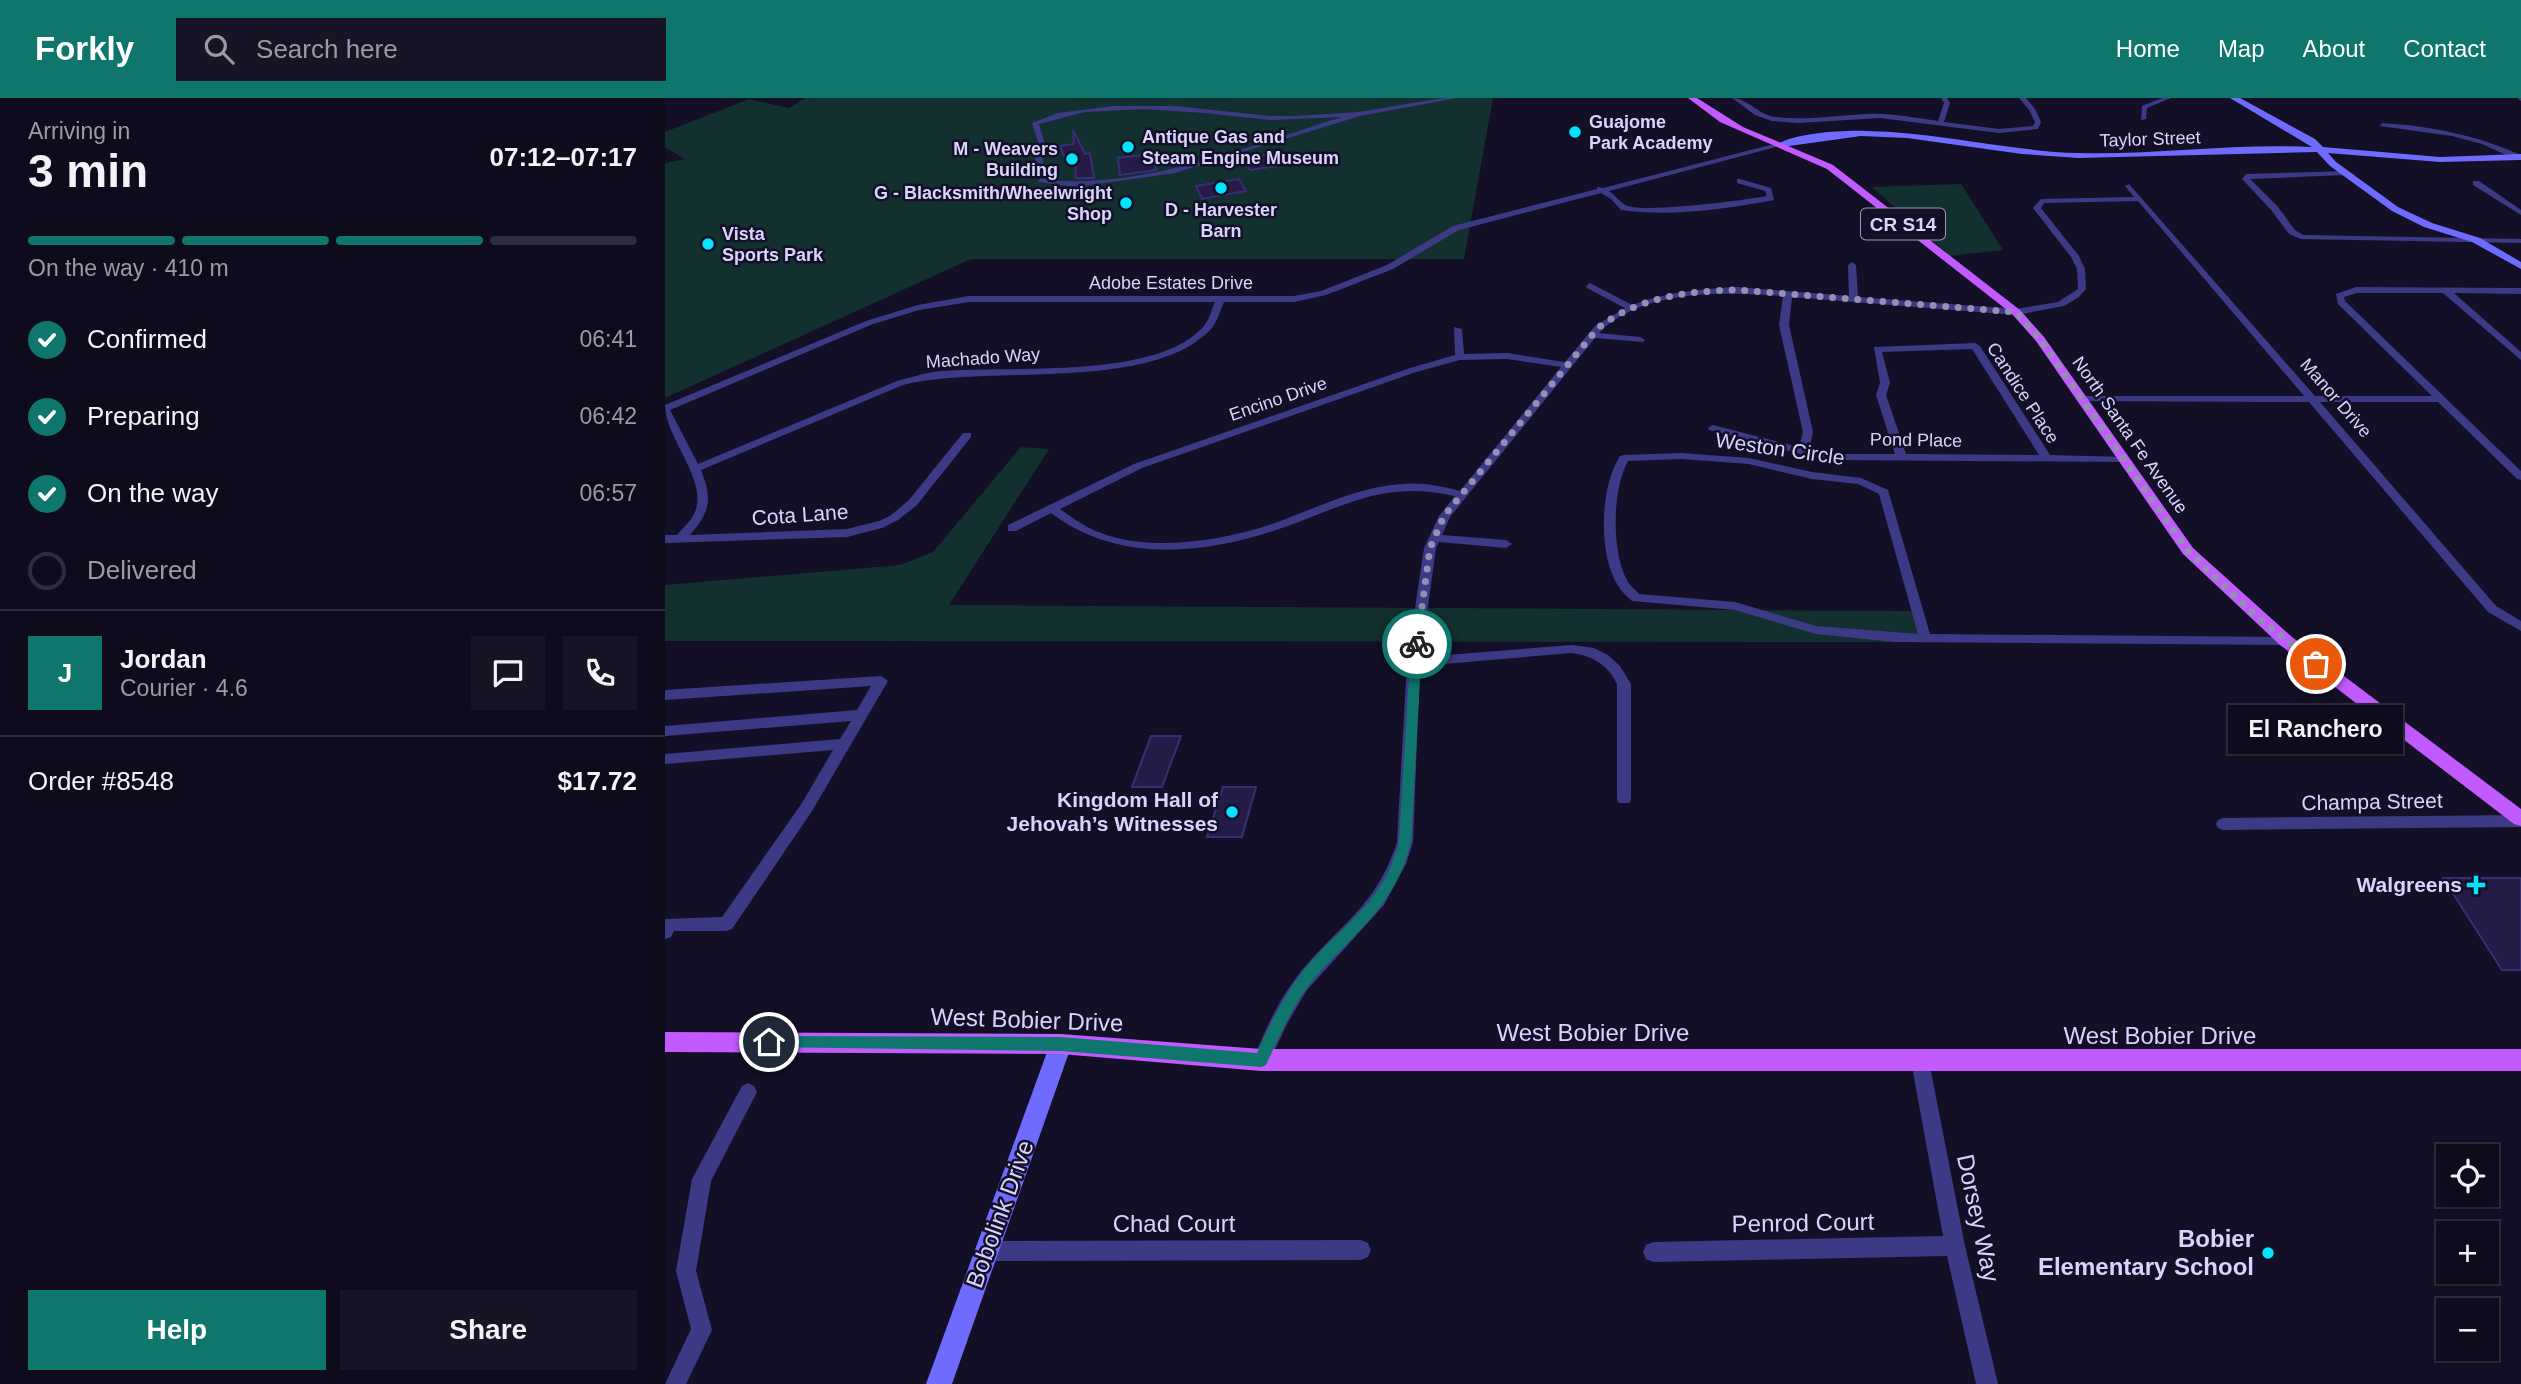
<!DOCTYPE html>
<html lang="en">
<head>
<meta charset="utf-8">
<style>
  :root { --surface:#0e0b1c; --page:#171425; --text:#f1f3f6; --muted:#9b9ba3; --line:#2e2b3b; --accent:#0f766e }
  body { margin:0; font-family:Arial,sans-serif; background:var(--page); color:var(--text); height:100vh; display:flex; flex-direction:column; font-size:26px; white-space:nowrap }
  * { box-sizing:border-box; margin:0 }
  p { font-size:23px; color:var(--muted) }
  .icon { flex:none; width:38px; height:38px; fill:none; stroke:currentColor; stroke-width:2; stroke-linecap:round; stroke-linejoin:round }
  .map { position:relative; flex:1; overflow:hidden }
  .side { display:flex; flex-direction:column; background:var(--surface); width:665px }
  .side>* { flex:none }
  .controls { position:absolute; left:1771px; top:1046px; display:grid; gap:14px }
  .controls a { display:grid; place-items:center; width:63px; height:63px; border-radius:0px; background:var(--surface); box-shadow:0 4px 10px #0003,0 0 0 2px var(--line); font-size:35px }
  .pin { position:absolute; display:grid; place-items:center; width:60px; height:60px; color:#fff; margin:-30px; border:4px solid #fff; border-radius:50%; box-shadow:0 2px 7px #0007 }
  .courier { position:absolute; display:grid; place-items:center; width:70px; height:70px; margin:-35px; border:5px solid #0f766e; border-radius:50%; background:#fff; color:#222; box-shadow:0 2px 9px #0007 }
  .bubble { position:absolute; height:49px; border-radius:0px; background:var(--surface); box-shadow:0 4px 10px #0003,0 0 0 2px var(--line); font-size:23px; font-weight:700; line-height:49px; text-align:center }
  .overview em { font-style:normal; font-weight:700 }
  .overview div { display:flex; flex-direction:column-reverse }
  .overview { display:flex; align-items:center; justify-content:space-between; height:119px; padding:0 28px }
  h1 { font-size:46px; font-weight:700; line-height:52px }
  .bar { display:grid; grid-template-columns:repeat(4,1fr); gap:10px 7px; align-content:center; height:84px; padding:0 28px }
  .bar i { height:9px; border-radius:5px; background:var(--line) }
  .bar .selected { background:var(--accent) }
  .bar p { grid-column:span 4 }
  .line { display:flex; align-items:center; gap:18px; padding:0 28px; border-top:2px solid var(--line) }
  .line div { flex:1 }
  .round { display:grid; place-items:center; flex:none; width:74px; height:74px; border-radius:0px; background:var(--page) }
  ol { padding:0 28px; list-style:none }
  li { display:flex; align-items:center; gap:21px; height:77px }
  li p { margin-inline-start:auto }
  li .icon { padding:7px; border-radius:50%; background:var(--accent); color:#fff; stroke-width:4 }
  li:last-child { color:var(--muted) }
  li i { width:38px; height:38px; border:4px solid var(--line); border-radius:50% }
  .action { display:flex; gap:14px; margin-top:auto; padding:14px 28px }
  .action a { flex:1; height:80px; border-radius:0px; background:var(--accent); color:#fff; font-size:28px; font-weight:700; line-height:80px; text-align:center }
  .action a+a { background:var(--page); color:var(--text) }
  header { display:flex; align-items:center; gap:42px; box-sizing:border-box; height:98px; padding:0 35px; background:var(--accent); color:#fff }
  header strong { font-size:33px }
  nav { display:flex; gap:38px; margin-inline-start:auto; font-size:24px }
  .search { width:490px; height:63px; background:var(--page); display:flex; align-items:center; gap:18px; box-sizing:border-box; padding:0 24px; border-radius:0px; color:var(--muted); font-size:26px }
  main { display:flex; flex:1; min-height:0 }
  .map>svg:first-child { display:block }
</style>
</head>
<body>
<header>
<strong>Forkly</strong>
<div class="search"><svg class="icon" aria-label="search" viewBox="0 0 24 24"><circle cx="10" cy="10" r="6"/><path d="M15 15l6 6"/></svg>Search here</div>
<nav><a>Home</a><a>Map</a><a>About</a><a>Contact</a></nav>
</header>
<main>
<section class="side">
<div class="overview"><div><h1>3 min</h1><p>Arriving in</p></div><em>07:12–07:17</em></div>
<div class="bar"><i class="selected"></i><i class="selected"></i><i class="selected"></i><i></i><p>On the way · 410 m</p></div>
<ol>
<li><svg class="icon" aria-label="check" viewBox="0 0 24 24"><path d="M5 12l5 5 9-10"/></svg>Confirmed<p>06:41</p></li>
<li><svg class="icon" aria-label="check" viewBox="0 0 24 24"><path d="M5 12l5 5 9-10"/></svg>Preparing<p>06:42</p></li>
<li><svg class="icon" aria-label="check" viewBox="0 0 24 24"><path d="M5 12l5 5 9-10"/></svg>On the way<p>06:57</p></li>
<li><i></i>Delivered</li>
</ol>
<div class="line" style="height:126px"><b class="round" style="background:var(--accent);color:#fff">J</b><div><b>Jordan</b><p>Courier · 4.6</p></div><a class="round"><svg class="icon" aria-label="chat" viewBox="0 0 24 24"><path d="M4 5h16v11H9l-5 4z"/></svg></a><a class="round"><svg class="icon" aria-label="phone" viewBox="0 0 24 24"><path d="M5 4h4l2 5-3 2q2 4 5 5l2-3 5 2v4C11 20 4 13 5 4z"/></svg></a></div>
<div class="line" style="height:91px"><div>Order #8548</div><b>$17.72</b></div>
<div class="action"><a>Help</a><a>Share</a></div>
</section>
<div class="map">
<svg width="1856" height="1286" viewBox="0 0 1856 1286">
  <rect width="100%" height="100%" fill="#130f26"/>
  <path fill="#12302f" d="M 141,0 L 828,0 L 799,161 L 306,161 L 0,300 L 0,65 L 20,61 L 0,49 L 0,34 L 84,1 L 124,10 Z
    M 1296,86 L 1338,152 L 1285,158 L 1207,89 Z
    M 356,349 L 384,351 L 284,507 L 1248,513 L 1256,544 L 0,543 L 0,487 L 235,467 L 268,454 Z"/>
  <path fill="#241b47" stroke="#3b2d73" stroke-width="2" d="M 408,32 L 420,56 L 425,55 L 429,80 L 411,80 L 410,64 L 402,65 L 395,48 L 409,46 Z
    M 487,56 L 491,72 L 455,77 L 453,60 Z
    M 605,56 L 613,68 L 585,72 L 577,60 Z
    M 574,81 L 581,93 L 537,101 L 531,88 Z
    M 486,638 L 516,638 L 497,689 L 467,689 Z
    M 558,689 L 591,689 L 577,739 L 542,739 Z
    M 1778,780 L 1856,780 L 1856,872 L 1837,872 Z"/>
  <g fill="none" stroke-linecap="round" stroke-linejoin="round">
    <path fill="#3d3a85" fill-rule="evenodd" d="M 778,0 L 792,0 L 695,18 L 510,75 L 411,89 L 373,84 L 380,72 L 371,66 L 369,56 L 374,46 L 367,25 L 393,15 L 449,8 L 509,8 L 605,18 L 630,18 L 694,14 ZM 479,11 L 539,15 L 605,22 L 677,19 C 584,48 480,91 382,82 L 388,71 L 378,65 L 377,56 L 380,46 L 374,26 L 420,14 Z
      M 1067,0 C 1082,0 1094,17 1110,19 C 1141,23 1172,17 1203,16 C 1226,15 1250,20 1273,23 L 1279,5 L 1276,0 L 1282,0 L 1285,5 L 1279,24 L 1334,31 L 1368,28 L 1370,24 L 1364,12 L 1354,0 L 1361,0 L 1370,11 L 1376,24 L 1373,31 L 1334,35 L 1215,20 L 1133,25 L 1107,23 L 1090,17 Z
      M 1497,0 L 1506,0 L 1482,10 L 1481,21 L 1476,22 L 1477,8 Z
      M 1852,0 L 1856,0 L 1856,3 Z
      M 1717,25 C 1766,28 1811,37 1856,57 L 1856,60 L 1850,61 L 1817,46 L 1787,38 L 1715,28 Z
      M 1117,44 L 1119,47 L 944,93 C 950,97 954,103 960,107 C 976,116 1079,102 1102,98 L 1100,93 L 1072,85 L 1072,81 L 1075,81 L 1106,90 L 1109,102 C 1061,111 1005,119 956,112 L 946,101 L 936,95 L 794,132 L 728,171 L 661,197 L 629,204 L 559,204 C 555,213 552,225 545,232 C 484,295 321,266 238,287 L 36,372 C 47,400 46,413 25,437 L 182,431 L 214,423 L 225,418 L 244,402 L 298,335 L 306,335 L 306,339 L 252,407 L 233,422 L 217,430 L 182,439 L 0,445 L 0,437 L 12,437 C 18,430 25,424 29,416 C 45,383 0,341 0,307 L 201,223 L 253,207 L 304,198 L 629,198 L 656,193 L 722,167 L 788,128 L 932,91 L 932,89 L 938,90 ZM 304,204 L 550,204 C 547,211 544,222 539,228 C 490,284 338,266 268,274 C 256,276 244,280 232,283 L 33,366 L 5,312 L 208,226 L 254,212 Z
      M 1683,73 L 1684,75 L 1680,77 L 1585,81 L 1613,109 L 1630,132 L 1638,137 L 1856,141 L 1856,145 L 1636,141 L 1624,136 L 1607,113 L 1577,81 L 1581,76 Z
      M 1808,83 L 1814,83 L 1856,112 L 1856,117 L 1808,87 Z
      M 1464,86 L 1650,298 L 1767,298 L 1673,206 L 1671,196 L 1691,189 L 1856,190 L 1856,196 L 1789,195 L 1856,254 L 1856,262 L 1778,195 L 1692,195 L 1679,199 L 1680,203 L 1856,373 L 1856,382 L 1852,381 L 1773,304 L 1655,304 L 1831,508 L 1856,523 L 1856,533 L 1823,514 L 1644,304 L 1412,303 L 1411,301 L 1416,298 L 1639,298 L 1473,103 L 1379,105 L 1376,110 L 1414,158 L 1420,171 L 1421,191 L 1414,199 L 1399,208 L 1351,217 L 1127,199 L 1124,227 L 1148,334 L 1144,352 L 1171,356 L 1230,356 L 1211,297 L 1215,285 L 1209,249 L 1310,245 L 1315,248 L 1385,357 L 1462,359 L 1463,361 L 1458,364 L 1171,362 L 1151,360 L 1044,332 L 1043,330 L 1048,327 L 1134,349 L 1138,334 L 1114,227 L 1118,198 C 1061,194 978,190 934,235 L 975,239 L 980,242 L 978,244 L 930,240 L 785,419 L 777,437 L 841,442 L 847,446 L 841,450 L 774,444 L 771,450 L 756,559 L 907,547 L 929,550 L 943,557 L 955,568 L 966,586 L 966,701 L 964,705 L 954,705 L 952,701 L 952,586 C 943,567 928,558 907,555 L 755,568 L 748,744 L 741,766 L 719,807 L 642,892 L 623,924 L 602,968 L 596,970 L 590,968 L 587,962 L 590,956 C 602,930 613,903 631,880 C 670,829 711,811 732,744 L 742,564 L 759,450 L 774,418 L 790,398 C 715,381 678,410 611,432 C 536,457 452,465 386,415 L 351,433 L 343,433 L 343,427 L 469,366 L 745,270 L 790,257 L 789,229 L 797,231 L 799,256 L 842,255 L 900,264 L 930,228 L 960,210 L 922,190 L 921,188 L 925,185 L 967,207 C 1001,194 1036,191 1072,189 L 1184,198 L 1183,167 L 1187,164 L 1191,167 L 1193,199 L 1351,211 L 1393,204 L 1413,191 L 1412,171 L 1406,159 L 1368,110 L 1376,101 L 1469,99 L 1460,88 ZM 1307,251 L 1374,357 L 1241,356 L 1221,297 L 1225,285 L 1217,254 ZM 842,261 L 896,269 L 795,393 C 776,388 756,384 737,386 C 690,389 648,412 604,427 C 556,443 485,454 436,435 C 421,430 408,420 395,411 L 477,370 L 751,274 L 795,262 Z
      M 1016,355 L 1084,360 L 1147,374 L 1196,380 L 1223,392 L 1265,536 L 1621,539 L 1627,543 L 1621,547 L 1230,544 L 1151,536 L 1070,512 L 967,503 C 961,498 956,493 952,486 C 933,454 935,389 955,358 L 959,357 ZM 1016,361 L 1084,366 L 1147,381 L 1193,386 L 1214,396 L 1253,536 L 1151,528 L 1070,504 L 974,496 C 971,492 966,489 963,484 C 946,456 947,391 963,363 Z
      M 216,578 L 223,583 L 147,713 L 67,831 L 61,833 L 9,833 L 6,839 L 0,841 L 0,821 L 57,819 L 137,705 L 168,652 L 0,666 L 0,656 L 175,641 L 186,623 L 0,638 L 0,628 L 192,612 L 206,588 L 0,602 L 0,592 Z
      M 1856,717 L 1856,729 L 1558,732 L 1553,730 L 1551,726 L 1553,722 L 1558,720 Z
      M 1255,954 L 1261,957 L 1264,963 L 1300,1148 L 1333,1286 L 1311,1286 L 1282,1158 L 988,1164 L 981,1161 L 978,1154 L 981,1147 L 988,1144 L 1278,1138 L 1246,963 L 1249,957 Z
      M 83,985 L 89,988 L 92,994 L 46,1083 L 31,1173 L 47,1232 L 21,1286 L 0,1286 L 26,1231 L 11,1173 L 27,1081 L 77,988 Z
      M 696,1142 L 703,1145 L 706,1152 L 703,1159 L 696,1162 L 322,1163 L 315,1160 L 312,1153 L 315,1146 L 322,1143 Z"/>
    <path fill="#6f6bff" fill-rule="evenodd" d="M 1565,0 L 1575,0 L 1650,41 L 1658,49 L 1775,59 L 1856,56 L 1856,62 L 1775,64 L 1663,55 L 1671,64 L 1733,109 L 1767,125 L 1815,140 L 1856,164 L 1856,171 L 1807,144 L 1759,129 L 1727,113 L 1665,68 L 1652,54 L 1413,60 L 1357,56 L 1242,40 L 1196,38 L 1117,49 L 1113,46 C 1131,35 1179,32 1201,33 C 1273,34 1342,53 1413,55 C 1491,57 1569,45 1647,49 Z
      M 396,936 L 404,939 L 407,946 L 287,1286 L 261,1286 L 385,946 L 388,939 Z"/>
    <path fill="#c25bff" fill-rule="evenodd" d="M 1023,0 L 1032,0 L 1078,29 L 1168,67 L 1355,212 L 1379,239 L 1528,450 L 1627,539 L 1856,711 L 1856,728 L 1849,726 L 1615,547 L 1518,456 L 1371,243 L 1347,216 L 1162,71 L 1055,24 Z
      M 0,934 L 396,936 L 596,951 L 1856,951 L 1856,973 L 596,973 L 396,956 L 0,954 Z"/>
  </g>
  <path fill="#0f766e" d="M 752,543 L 757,546 L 746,744 C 730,810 688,835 648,882 C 628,906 614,939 601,967 L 596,969 L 396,953 L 99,949 L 97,944 L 104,938 L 396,939 L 592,955 C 604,928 618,899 636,876 C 673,828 717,810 734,744 L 746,546 Z"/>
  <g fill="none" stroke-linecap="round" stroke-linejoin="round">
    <path stroke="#948fb3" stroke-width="7" stroke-dasharray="0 12.6" d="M 752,546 L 765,450 L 779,418 L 933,230 C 973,199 1023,193 1072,192 L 1351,214 L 1375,241 L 1523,453 L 1591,518 L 1651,566"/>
  </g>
  <g fill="#00e5ff" stroke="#130f26" stroke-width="2.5">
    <circle cx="910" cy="34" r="7"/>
    <circle cx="463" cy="49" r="7"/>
    <circle cx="407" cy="61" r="7"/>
    <circle cx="556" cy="90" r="7"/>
    <circle cx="461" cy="105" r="7"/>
    <circle cx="43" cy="146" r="7"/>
    <circle cx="567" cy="714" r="7"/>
    <path d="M1807.5 776.5h7v7h7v7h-7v7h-7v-7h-7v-7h7z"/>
    <circle cx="1603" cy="1155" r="7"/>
  </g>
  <g text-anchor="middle" stroke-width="5" stroke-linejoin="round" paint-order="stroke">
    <g font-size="18" font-weight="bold" fill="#d9d4ff" stroke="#130f26" text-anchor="start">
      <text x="924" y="30">Guajome<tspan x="924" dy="21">Park Academy</tspan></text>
      <text x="477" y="45">Antique Gas and<tspan x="477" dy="21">Steam Engine Museum</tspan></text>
      <text x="393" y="57" text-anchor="end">M - Weavers<tspan x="393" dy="21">Building</tspan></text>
      <text x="447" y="101" text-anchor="end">G - Blacksmith/Wheelwright<tspan x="447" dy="21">Shop</tspan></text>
      <text x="556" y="118" text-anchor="middle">D - Harvester<tspan x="556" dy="21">Barn</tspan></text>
      <text x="57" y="142">Vista<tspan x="57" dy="21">Sports Park</tspan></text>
    </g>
    <g font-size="18" fill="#d9d4ff" stroke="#130f26">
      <text transform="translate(1485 41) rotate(-2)" y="6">Taylor Street</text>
      <text x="506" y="191">Adobe Estates Drive</text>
      <text transform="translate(318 260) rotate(-4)" y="6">Machado Way</text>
      <text transform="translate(1358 295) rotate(57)" y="6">Candice Place</text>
      <text transform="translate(1671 300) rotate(49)" y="6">Manor Drive</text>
      <text transform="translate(613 301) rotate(-19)" y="6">Encino Drive</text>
      <text transform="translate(1465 337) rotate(55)" y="6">North Santa Fe Avenue</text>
      <text transform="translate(1251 342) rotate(1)" y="6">Pond Place</text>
    </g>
    <rect fill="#130f26" stroke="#9e99be" stroke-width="2" x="1196" y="110.5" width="84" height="31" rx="5"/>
    <g font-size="19" font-weight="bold" fill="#d9d4ff">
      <text x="1238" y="133">CR S14</text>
    </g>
    <g font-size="21" fill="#d9d4ff" stroke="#130f26">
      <text transform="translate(1115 351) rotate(8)" y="7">Weston Circle</text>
      <text transform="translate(135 417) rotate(-4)" y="7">Cota Lane</text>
      <text transform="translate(1707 704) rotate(-1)" y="7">Champa Street</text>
    </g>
    <g font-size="21" font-weight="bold" fill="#d9d4ff" stroke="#130f26" text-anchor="end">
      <text x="553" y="709">Kingdom Hall of<tspan x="553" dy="24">Jehovah’s Witnesses</tspan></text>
      <text x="1797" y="794">Walgreens</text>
    </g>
    <g font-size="24" fill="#d9d4ff" stroke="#130f26">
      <text transform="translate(362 922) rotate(2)" y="8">West Bobier Drive</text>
      <text x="928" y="943">West Bobier Drive</text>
      <text x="1495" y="946">West Bobier Drive</text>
      <text transform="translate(335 1116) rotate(-70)" y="8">Bobolink Drive</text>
      <text transform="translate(1313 1120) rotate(78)" y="8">Dorsey Way</text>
      <text transform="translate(1138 1125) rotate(-1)" y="8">Penrod Court</text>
      <text x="509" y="1134">Chad Court</text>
    </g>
    <g font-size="24" font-weight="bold" fill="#d9d4ff" stroke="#130f26" text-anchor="end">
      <text x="1589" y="1149">Bobier<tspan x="1589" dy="28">Elementary School</tspan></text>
    </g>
  </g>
</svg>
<div class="controls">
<a><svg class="icon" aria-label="locate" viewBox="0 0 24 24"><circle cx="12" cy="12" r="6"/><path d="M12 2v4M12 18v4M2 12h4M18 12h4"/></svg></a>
<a>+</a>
<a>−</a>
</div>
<div class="pin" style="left:1651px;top:566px;background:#ea580c"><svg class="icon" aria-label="bag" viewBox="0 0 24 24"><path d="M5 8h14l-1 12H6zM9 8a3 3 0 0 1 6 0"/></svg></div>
<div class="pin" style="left:104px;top:944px;background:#1f2937"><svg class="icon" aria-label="home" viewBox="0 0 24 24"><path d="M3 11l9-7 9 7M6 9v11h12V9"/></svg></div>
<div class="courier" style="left:752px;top:546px"><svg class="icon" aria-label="bike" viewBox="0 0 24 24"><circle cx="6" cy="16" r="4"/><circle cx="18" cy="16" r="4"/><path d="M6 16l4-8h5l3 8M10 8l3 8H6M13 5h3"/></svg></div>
<div class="bubble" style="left:1563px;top:607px;width:175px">El Ranchero</div>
</div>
</main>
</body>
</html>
